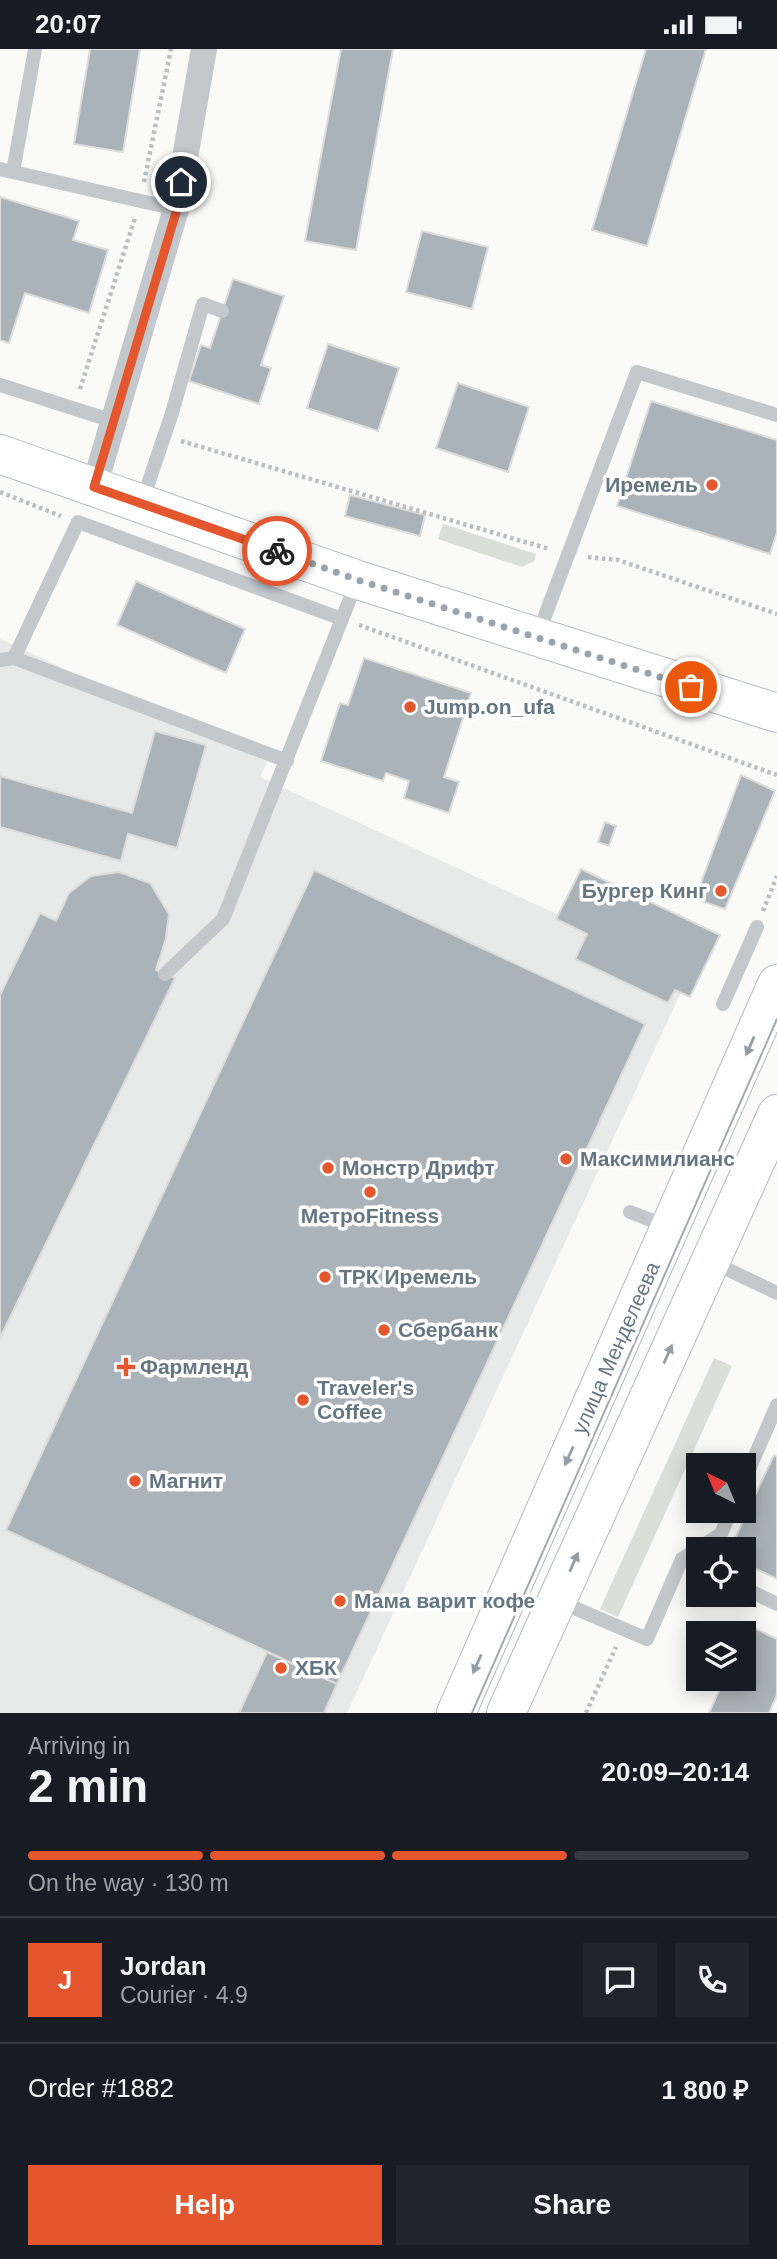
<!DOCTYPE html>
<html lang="en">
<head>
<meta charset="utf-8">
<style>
  :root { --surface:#171b24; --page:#20242c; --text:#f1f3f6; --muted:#9ea1a6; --line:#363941; --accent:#e4572e }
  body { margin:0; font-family:Helvetica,sans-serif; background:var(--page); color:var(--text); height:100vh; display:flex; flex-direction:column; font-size:26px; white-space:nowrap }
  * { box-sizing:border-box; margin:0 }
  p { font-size:23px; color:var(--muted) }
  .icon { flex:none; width:38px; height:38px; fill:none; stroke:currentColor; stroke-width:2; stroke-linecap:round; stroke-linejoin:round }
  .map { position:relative; height:1664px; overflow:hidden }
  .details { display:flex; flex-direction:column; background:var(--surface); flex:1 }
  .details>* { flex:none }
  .needle { width:46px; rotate:317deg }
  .controls { position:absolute; left:686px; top:1404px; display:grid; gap:14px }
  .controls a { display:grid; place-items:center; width:70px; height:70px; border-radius:0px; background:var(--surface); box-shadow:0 4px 18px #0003; font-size:35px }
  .pin { position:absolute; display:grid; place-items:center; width:60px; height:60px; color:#fff; margin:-30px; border:4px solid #fff; border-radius:50%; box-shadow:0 2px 7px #0007 }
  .courier { position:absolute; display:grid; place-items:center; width:70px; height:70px; margin:-35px; border:5px solid #e4572e; border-radius:50%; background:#fff; color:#222; box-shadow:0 2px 9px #0007 }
  .overview em { font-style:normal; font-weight:800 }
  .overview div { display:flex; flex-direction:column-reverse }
  .overview { display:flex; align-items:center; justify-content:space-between; height:119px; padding:0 28px }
  h1 { font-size:46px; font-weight:800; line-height:52px }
  .bar { display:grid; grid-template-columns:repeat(4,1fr); gap:10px 7px; align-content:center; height:84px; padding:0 28px }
  .bar i { height:9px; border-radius:5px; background:var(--line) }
  .bar .active { background:var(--accent) }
  .bar p { grid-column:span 4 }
  .line { display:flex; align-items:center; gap:18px; padding:0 28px; border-top:2px solid var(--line) }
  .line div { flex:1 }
  .round { display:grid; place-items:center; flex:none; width:74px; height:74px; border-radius:0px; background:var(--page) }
  .primary-button { display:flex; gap:14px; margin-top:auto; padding:14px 28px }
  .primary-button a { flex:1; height:80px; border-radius:0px; background:var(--accent); color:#fff; font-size:28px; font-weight:800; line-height:80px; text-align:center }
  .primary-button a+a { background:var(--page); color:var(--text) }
  .status { display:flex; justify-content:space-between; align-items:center; height:49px; padding:0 35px; background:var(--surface); direction:ltr }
  .status svg { height:19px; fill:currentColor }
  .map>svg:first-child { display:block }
</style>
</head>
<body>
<div class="status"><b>20:07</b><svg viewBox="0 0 49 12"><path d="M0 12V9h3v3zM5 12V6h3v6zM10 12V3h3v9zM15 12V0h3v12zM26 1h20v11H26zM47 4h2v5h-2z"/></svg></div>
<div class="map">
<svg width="777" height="1664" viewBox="0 0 777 1664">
  <rect width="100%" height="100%" fill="#fafaf8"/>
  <path fill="#e8e9e9" d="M 0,590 L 267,713 L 260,728 L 689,926 L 347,1664 L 0,1664 Z"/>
  <path fill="#dadfd7" d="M 443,475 L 536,505 L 534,512 L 522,518 L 438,490 Z
    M 714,1309 L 732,1317 L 618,1568 L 600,1560 Z"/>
  <path fill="#aab3b9" stroke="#dcdcda" stroke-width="2" d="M 90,0 L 140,0 L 123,103 L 74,95 Z
    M 341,0 L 393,0 L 356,201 L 305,192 Z
    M 646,0 L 706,0 L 647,197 L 592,181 Z
    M 0,148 L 79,172 L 73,191 L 108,201 L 89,264 L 25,244 L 9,294 L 0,291 Z
    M 422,182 L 488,198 L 472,260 L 406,243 Z
    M 233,230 L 284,247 L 261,316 L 271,319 L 259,355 L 189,332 L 201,296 L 210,299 Z
    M 328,295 L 399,319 L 378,382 L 307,359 Z
    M 458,334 L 529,358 L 508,423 L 436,399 Z
    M 651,352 L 777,391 L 777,483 L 770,505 L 617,457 Z
    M 350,446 L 425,466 L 420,487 L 345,467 Z
    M 136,532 L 245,580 L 226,624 L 117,576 Z
    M 364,609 L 471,644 L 444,728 L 459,733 L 449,764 L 404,749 L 409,732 L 386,724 L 383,732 L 321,712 L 340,654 L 348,656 Z
    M 155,682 L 206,696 L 177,799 L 128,785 L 121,812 L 0,778 L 0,727 L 132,764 Z
    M 741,726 L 775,742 L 725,860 L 695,850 Z
    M 605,773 L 616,777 L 609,797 L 598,793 Z
    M 581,820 L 720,886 L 690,948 L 675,941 L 668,954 L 575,910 L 587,885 L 556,870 Z
    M 314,821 L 645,975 L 337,1635 L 6,1481 Z
    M 119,823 L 150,834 L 169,865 L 166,889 L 156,921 L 175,929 L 0,1289 L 0,946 L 40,864 L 56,872 L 69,844 L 91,827 Z
    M 774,1406 L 777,1407 L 777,1530 L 744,1514 L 744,1500 L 730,1500 Z
    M 750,1577 L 777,1590 L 777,1646 L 769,1664 L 709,1664 L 725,1629 L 744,1629 L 744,1590 Z
    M 267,1603 L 337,1635 L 324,1664 L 239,1664 Z"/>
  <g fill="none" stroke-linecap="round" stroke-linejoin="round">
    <defs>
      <path id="secondary" d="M 0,405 L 358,531 L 777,664
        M 456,1664 L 777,935
        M 506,1664 L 777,1065"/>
    </defs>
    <use href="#secondary" stroke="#b3babf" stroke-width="40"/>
    <path stroke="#bbbfc2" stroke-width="4.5" stroke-dasharray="3.5 3.5" stroke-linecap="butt" d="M 144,133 L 171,0
      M 80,340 L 135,169
      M 181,392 L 549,500
      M 0,443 L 61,467
      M 588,508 L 618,511 L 777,565
      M 359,576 L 777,726
      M 763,862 L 777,827
      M 586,1664 L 616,1598"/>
    <path stroke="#c3c8cc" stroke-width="14" d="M 0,120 L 176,160
      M 13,123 L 35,0
      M 0,336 L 113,372
      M 142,453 L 172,364 L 203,255 L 222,262
      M 537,588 L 637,323 L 777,366
      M 14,609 L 78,473 L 342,570
      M 0,611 L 14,609 L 287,712
      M 165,925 L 223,870 L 357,532
      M 723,955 L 757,878
      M 630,1163 L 669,1178
      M 712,1213 L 777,1244
      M 744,1432 L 777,1356
      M 744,1539 L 777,1555
      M 558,1552 L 647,1590 L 682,1510 L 721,1485 L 731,1461"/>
    <path stroke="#c3c8cc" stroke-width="26" d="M 94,438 L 176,160 L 204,0"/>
    <use href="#secondary" stroke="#fff" stroke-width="38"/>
    <path stroke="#a2aab0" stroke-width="2" d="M 472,1664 L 777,970"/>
  </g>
  <defs><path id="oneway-solid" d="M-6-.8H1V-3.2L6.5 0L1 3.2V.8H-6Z" transform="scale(1.75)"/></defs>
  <g fill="#939fa8">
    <use href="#oneway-solid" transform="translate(750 997) rotate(114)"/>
    <use href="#oneway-solid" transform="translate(668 1305) rotate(-66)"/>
    <use href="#oneway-solid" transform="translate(569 1407) rotate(114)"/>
    <use href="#oneway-solid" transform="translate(574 1513) rotate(-66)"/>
    <use href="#oneway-solid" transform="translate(477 1615) rotate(114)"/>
  </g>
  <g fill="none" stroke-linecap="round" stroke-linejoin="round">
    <path stroke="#99a4ac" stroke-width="7" stroke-dasharray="0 12.6" d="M 277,502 L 358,531 L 691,638"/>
    <path stroke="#e4572e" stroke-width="9" d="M 181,133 L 177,160 L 94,438 L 277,502"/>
  </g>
  <g fill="#e4572e" stroke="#fff" stroke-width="2.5">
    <circle cx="712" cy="436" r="7"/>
    <circle cx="410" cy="658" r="7"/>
    <circle cx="721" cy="842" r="7"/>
    <circle cx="566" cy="1110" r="7"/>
    <circle cx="328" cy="1119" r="7"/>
    <circle cx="370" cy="1143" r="7"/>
    <circle cx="325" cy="1228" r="7"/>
    <circle cx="384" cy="1281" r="7"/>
    <path d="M122.5 1307.5h7v7h7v7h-7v7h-7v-7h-7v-7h7z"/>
    <circle cx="303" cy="1351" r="7"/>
    <circle cx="135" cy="1432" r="7"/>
    <circle cx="340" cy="1552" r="7"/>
    <circle cx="281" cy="1619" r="7"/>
  </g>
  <g text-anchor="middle" stroke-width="7" stroke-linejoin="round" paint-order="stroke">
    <g font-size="21" font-weight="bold" fill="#657683" stroke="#fff" text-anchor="start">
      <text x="698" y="443" text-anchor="end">Иремель</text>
      <text x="424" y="665">Jump.on_ufa</text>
      <text x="707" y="849" text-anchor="end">Бургер Кинг</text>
      <text x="580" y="1117">Максимилианс</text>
      <text x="342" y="1126">Монстр Дрифт</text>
      <text x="370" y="1174" text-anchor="middle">МетроFitness</text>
      <text x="339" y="1235">ТРК Иремель</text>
      <text x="398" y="1288">Сбербанк</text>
      <text x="140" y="1325">Фармленд</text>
      <text x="317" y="1346">Traveler's<tspan x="317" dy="24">Coffee</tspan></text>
      <text x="149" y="1439">Магнит</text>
      <text x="354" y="1559">Мама варит кофе</text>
      <text x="295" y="1626">ХБК</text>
    </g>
    <g font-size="21" fill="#657683" stroke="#fff">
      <text transform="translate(616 1299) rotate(-66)" y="7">улица Менделеева</text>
    </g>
  </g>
</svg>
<div class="controls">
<a><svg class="needle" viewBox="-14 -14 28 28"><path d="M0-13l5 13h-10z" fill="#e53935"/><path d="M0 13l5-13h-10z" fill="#9ea1a6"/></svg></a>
<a><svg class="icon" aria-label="locate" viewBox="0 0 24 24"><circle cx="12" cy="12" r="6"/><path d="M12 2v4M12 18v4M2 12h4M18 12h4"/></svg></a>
<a><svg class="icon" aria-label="layers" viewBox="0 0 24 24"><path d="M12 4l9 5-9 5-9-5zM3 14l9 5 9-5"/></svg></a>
</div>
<div class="pin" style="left:691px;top:638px;background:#ea580c"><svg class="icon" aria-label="bag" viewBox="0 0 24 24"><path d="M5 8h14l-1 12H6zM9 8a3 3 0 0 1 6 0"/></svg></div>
<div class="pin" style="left:181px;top:133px;background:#1f2937"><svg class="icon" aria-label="home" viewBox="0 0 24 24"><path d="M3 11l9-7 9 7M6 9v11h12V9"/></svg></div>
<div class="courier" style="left:277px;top:502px"><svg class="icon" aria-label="bike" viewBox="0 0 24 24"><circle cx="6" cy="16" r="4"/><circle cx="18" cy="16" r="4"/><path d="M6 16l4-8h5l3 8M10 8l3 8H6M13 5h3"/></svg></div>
</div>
<section class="details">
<div class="overview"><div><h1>2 min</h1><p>Arriving in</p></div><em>20:09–20:14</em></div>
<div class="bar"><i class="active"></i><i class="active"></i><i class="active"></i><i></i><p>On the way · 130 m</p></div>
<div class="line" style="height:126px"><b class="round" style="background:var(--accent);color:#fff">J</b><div><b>Jordan</b><p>Courier · 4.9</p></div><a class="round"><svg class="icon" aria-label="chat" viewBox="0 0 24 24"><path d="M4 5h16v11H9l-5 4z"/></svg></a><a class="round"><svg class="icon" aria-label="phone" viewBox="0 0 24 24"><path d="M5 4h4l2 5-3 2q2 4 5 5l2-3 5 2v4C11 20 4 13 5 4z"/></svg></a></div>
<div class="line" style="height:91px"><div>Order #1882</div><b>1 800 ₽</b></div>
<div class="primary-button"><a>Help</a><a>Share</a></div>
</section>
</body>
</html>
